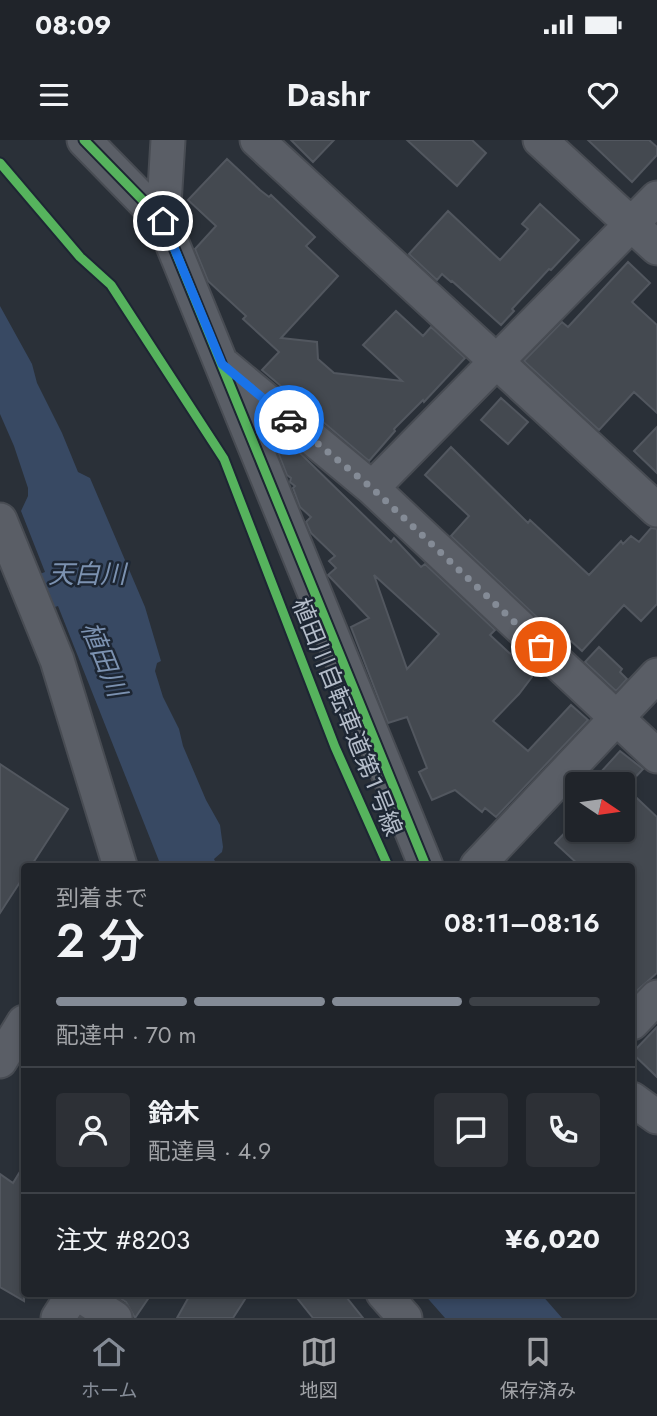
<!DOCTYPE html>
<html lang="ja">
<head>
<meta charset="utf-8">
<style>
  :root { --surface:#20242a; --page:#2d3036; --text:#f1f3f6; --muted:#a2a4a8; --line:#3d4147; --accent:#848b96 }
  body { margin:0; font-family:Jost,"Noto Sans JP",sans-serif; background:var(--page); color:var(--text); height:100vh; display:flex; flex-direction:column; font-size:26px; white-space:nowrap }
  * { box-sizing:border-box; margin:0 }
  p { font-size:23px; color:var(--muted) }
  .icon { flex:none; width:38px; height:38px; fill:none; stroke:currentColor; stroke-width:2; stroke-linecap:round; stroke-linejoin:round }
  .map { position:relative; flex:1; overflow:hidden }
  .side { position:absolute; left:21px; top:723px; width:614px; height:434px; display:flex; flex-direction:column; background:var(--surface); border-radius:7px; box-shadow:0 4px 10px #0003,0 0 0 2px var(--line) }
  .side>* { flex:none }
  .needle { width:46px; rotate:103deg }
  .controls { position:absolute; left:565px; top:632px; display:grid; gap:14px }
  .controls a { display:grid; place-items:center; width:70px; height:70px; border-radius:7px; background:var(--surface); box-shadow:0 4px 10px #0003,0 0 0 2px var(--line); font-size:35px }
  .pin { position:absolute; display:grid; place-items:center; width:60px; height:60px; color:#fff; margin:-30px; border:4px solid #fff; border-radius:50%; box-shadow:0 2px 7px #0007 }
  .courier { position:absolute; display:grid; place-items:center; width:70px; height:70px; margin:-35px; border:5px solid #1a73e8; border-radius:50%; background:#fff; color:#222; box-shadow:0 2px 9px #0007 }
  .headline em { font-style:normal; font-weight:600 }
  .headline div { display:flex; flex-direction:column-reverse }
  .headline { display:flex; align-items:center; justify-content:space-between; height:119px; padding:0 35px }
  h1 { font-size:46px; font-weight:600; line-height:52px }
  .bar { display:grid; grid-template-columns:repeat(4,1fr); gap:10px 7px; align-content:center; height:84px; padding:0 35px }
  .bar i { height:9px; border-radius:5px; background:var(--line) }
  .bar .on { background:var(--accent) }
  .bar p { grid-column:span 4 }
  .line { display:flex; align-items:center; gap:18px; padding:0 35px; border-top:2px solid var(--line) }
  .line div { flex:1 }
  .round { display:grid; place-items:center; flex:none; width:74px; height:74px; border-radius:7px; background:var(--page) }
  .status { display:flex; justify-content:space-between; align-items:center; height:49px; padding:0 35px; background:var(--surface); direction:ltr }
  .status svg { height:19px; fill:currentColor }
  header { display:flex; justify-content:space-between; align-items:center; height:91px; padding:0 35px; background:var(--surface); font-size:32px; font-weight:600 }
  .tabs { display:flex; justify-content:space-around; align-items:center; height:98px; border-top:2px solid var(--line); background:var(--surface); font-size:19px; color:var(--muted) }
  .tabs a { display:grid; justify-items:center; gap:4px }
  .tabs .on { color:var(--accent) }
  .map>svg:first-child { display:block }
</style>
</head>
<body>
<div class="status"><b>08:09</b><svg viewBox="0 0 49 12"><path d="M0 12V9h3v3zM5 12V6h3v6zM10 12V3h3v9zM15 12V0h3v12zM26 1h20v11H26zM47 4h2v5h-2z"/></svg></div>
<header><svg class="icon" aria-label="menu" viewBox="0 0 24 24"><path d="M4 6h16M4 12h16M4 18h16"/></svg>Dashr<svg class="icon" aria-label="heart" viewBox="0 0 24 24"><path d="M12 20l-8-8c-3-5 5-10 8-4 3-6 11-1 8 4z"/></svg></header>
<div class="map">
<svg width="657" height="1178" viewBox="0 0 657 1178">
  <rect width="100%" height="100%" fill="#2a3038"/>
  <path fill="#384963" d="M 0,166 L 32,224 L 37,243 L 62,293 L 78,332 L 90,338 L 145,467 L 161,521 L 157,523 L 155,531 L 163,557 L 179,589 L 183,606 L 206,660 L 220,685 L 223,707 L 222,712 L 214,719 L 217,726 L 161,726 L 58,466 L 42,471 L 29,438 L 45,432 L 21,371 L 28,356 L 28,348 L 14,306 L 0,274 Z
    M 423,1153 L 516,1153 L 524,1158 L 541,1154 L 562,1178 L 445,1178 Z"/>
  <path fill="#444950" stroke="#52575f" stroke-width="2" fill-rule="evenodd" d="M 291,0 L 334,0 L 313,22 Z
    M 407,0 L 472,0 L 486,13 L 457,46 Z
    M 588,0 L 649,0 L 657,7 L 657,15 L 632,42 Z
    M 227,19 L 260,50 L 269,57 L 271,55 L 315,97 L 306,106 L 338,136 L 281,198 L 317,202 L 318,219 L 334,233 L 402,241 L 363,205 L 396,171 L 423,196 L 431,187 L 465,218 L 424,262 L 423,260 L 394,289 L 395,291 L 369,321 L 262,230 L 279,212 L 243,179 L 246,176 L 208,141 L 195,109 L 216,86 L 188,60 Z
    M 540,64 L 579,100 L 551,130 L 549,129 L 512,169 L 514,171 L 501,185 L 452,141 L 451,142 L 442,134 L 437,140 L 409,114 L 448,71 L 500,120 L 528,89 L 522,84 Z
    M 628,122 L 650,143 L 632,162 L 657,185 L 657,273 L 634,252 L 599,290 L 524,221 L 562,182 L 568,187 Z
    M 501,258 L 528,282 L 508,304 L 481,280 Z
    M 657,287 L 657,333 L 634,311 Z
    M 273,291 L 299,312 L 391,402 L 394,398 L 421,427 L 425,424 L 495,490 L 490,495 L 532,534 L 532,537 L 519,554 L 493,581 L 528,611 L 571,565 L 588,580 L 496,677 L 485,668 L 482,672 L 455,650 L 432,660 L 419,632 L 427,628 L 407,577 L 388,583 L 351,487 L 369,478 L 328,435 L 336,428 L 329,421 L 335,416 L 311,393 L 306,382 L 311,377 L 300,367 L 293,348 L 295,346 L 290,342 L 291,338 L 287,335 L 271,294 ZM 374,435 L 439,494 L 407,529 L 387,472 Z
    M 451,307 L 528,383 L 530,380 L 589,435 L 621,401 L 623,404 L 631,396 L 639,402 L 651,388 L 657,389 L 657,464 L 641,481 L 624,465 L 582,511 L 548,480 L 544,484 L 451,396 L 469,376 L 425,335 Z
    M 599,507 L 622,529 L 620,532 L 627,539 L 616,551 L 585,522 Z
    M 620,611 L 643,629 L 629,644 L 590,644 Z
    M 0,624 L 68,669 L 31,726 L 24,726 L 24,736 L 0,773 Z
    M 623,645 L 657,677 L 657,833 L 632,855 L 632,726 L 580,726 L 555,703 L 576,681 L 578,690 L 585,690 L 597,701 L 608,690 L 623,690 Z
    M 657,887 L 657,937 L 632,913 Z
    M 24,1025 L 24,1161 L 0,1147 L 0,1034 L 13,1043 Z
    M 112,1153 L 152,1153 L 135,1178 L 126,1162 Z
    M 191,1153 L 249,1153 L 233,1178 L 177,1178 Z
    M 293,1153 L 343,1153 L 363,1178 L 313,1178 Z"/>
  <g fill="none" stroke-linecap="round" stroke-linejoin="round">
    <defs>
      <path id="minor" d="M 84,0 L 163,81 L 426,726
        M 257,0 L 657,370
        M 540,0 L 657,108
        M 163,81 L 168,0
        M 225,226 L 372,348 L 657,616
        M 372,348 L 657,58
        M 0,380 L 57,520 L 120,726
        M 477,726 L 657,535
        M 632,883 L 657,857
        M 0,921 L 24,882
        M 632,959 L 657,977
        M 77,1153 L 115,1178
        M 383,1153 L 405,1178
        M 58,1178 L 74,1153"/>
    </defs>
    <use href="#minor" stroke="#484c53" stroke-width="37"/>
    <use href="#minor" stroke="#5a5e66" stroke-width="33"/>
    <defs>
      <path id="cycleway" d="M 84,0 L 163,81 L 426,726
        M 0,23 L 80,117 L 111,145 L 224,319 L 335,607 L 388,726"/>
    </defs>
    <use href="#cycleway" stroke="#1d2633" stroke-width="13"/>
    <use href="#cycleway" stroke="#56b35d" stroke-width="9"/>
  </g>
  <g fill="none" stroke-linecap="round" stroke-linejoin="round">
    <path stroke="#848b96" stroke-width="7" stroke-dasharray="0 12.6" d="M 289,280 L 372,348 L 541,507"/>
    <path stroke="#1a73e8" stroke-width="9" d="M 163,81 L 222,224 L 289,280"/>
  </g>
  <g text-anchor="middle" stroke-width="5" stroke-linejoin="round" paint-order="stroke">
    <g font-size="24" fill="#b4bcc9" stroke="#1d2633">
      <text transform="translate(347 577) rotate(68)" y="8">植田川自転車道第１号線</text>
    </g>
    <g font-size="26" font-style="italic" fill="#7c92b1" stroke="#1d2633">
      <text x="87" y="443">天白川</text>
      <text transform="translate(104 519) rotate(68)" y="9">植田川</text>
    </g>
  </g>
</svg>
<div class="controls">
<a><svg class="needle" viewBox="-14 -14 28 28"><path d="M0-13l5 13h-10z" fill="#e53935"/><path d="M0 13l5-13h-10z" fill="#a2a4a8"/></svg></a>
</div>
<div class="pin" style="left:541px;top:507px;background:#ea580c"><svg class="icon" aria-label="bag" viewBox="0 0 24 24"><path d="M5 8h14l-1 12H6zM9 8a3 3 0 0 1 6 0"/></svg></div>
<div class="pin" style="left:163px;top:81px;background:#1f2937"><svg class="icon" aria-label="home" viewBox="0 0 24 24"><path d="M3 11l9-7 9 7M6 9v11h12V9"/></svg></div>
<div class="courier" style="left:289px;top:280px"><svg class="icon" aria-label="car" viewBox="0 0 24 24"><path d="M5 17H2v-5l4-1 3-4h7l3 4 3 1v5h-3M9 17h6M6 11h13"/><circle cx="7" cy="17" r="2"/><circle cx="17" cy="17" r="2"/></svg></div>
<section class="side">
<div class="headline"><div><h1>2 分</h1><p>到着まで</p></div><em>08:11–08:16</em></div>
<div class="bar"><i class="on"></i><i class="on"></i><i class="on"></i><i></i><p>配達中 · 70 m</p></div>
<div class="line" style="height:126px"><a class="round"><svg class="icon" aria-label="person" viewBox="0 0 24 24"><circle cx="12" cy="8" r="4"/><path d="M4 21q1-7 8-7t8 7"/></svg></a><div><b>鈴木</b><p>配達員 · 4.9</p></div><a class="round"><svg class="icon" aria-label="chat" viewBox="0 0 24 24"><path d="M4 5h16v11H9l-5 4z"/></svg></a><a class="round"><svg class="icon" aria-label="phone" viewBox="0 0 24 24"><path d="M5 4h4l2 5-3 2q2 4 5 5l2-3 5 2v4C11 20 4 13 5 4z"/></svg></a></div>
<div class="line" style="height:91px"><div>注文 #8203</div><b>¥6,020</b></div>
</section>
</div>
<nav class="tabs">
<a class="on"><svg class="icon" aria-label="home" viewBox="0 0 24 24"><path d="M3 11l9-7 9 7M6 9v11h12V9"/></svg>ホーム</a>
<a><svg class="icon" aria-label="map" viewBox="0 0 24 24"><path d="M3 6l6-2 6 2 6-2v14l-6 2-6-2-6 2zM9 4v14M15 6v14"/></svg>地図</a>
<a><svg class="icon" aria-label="saved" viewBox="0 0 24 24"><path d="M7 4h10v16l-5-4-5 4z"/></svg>保存済み</a>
</nav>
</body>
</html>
